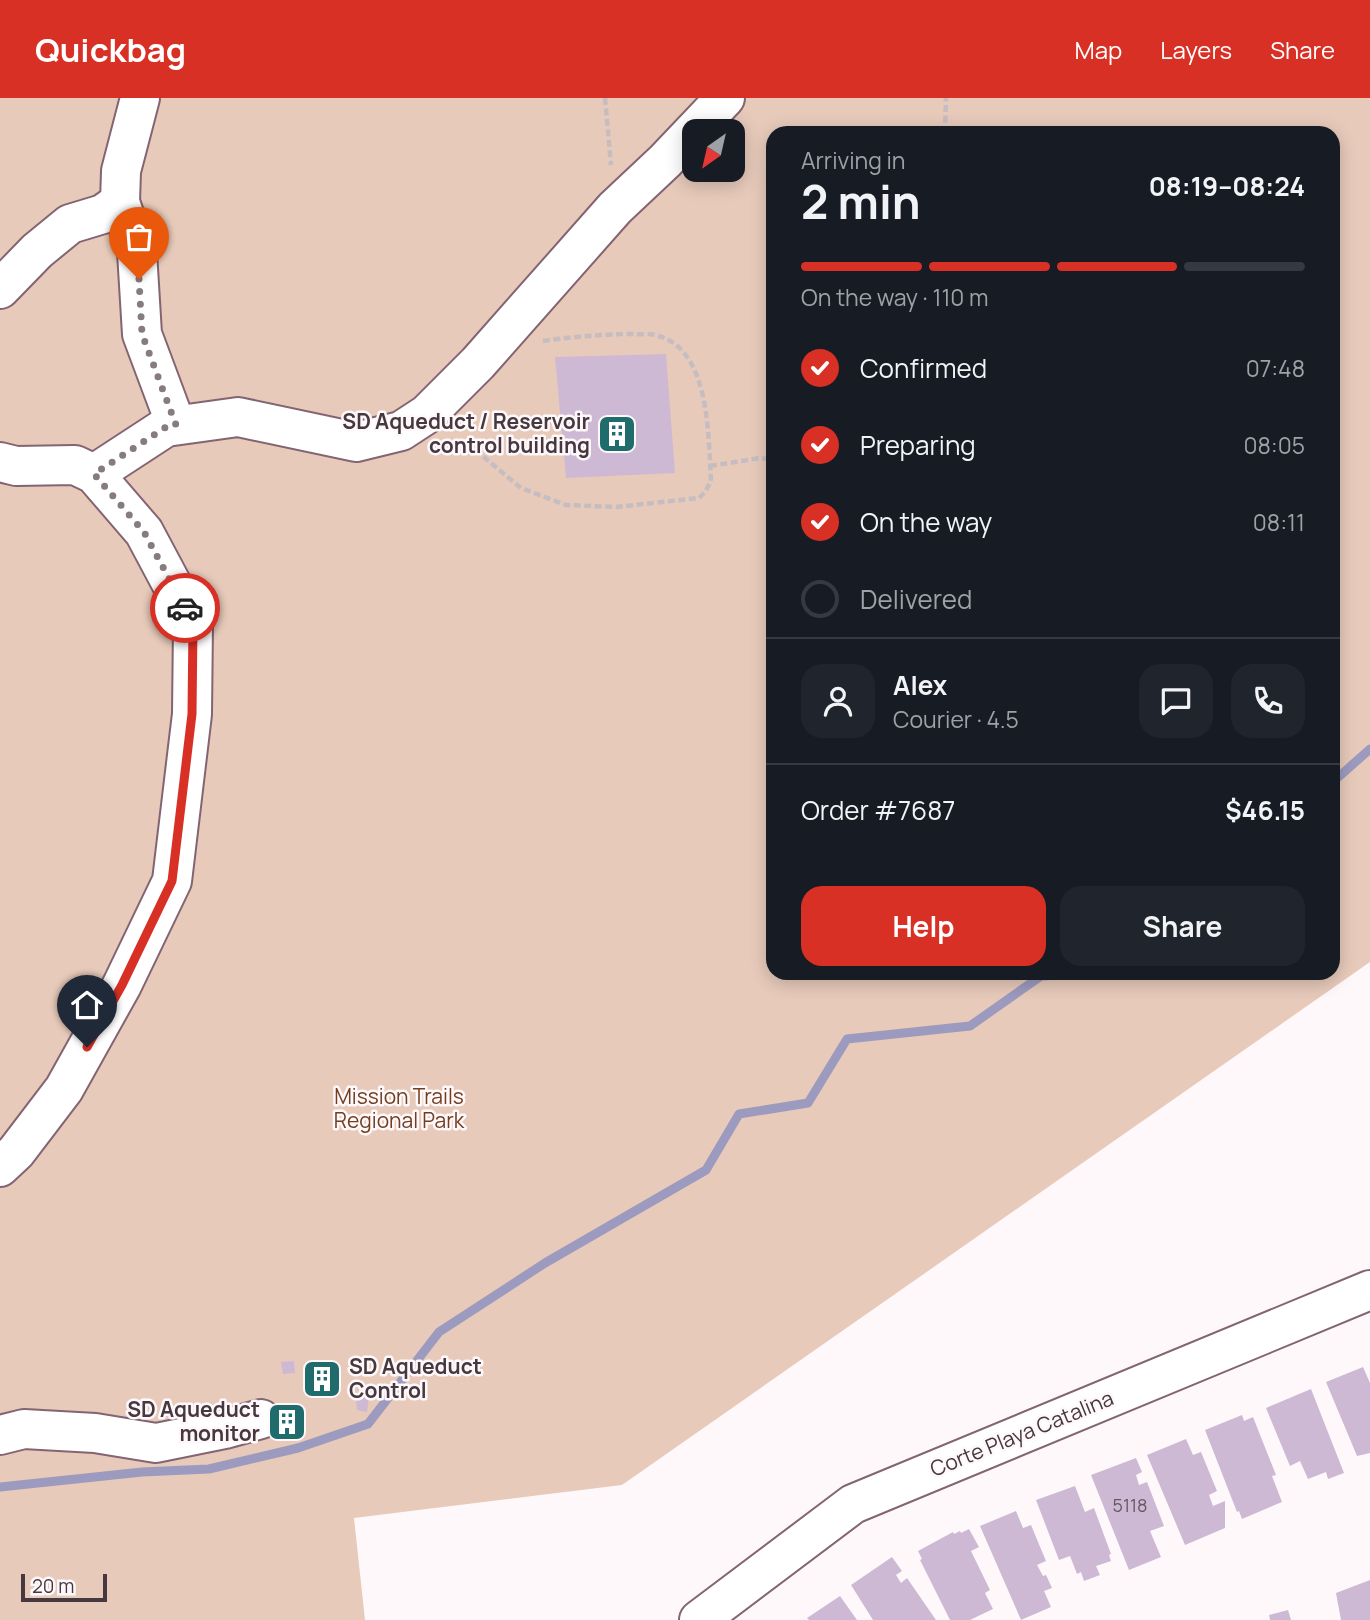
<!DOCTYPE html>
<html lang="en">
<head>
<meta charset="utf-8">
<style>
  :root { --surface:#171b24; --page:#20242c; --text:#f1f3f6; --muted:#9ea1a6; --line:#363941; --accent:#d93025 }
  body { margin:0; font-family:Manrope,sans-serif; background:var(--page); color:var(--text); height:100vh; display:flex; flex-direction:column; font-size:26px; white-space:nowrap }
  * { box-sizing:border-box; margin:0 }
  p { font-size:23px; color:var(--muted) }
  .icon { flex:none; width:38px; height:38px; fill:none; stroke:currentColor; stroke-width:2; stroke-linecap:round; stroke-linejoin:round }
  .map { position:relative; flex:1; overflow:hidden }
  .details { position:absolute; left:766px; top:28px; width:574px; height:854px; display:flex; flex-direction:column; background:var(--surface); border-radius:21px; box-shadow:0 4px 18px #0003 }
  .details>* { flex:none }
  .needle { width:46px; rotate:214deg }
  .controls { position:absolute; left:682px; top:21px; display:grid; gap:14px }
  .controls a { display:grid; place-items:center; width:63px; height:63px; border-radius:14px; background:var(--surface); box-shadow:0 4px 18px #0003; font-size:35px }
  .scale { position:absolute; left:21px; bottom:18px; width:86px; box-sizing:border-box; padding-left:7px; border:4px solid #45383e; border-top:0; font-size:19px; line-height:24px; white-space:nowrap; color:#45383e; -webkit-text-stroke:5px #fff8fb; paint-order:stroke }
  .pin { position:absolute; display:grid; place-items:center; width:60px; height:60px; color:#fff; margin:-72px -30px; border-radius:50% 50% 50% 0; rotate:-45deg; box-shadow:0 0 7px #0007 }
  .pin .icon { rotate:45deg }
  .courier { position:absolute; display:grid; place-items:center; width:70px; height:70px; margin:-35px; border:5px solid #d93025; border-radius:50%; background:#fff; color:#222; box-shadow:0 2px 9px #0007 }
  .summary em { font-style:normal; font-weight:700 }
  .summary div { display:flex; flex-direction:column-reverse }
  .summary { display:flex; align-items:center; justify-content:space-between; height:119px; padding:0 35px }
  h1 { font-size:46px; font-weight:700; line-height:52px }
  .bar { display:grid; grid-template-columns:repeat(4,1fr); gap:10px 7px; align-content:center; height:84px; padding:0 35px }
  .bar i { height:9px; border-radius:5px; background:var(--line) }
  .bar .on { background:var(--accent) }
  .bar p { grid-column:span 4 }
  .line { display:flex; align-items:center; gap:18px; padding:0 35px; border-top:2px solid var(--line) }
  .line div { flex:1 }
  .round { display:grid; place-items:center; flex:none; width:74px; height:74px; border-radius:21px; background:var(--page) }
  ol { padding:0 35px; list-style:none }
  li { display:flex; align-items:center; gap:21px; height:77px }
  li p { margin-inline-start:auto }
  li .icon { padding:7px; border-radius:50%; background:var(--accent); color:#fff; stroke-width:4 }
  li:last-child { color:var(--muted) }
  li i { width:38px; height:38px; border:4px solid var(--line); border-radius:50% }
  .button { display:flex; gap:14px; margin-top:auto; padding:14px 35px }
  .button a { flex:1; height:80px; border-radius:21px; background:var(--accent); color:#fff; font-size:28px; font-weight:700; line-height:80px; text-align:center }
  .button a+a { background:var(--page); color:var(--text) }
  header { display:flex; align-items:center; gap:42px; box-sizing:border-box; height:98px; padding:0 35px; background:var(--accent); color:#fff }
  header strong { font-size:33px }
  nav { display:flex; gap:38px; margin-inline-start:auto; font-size:24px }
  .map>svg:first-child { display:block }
</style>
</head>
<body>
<header>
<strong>Quickbag</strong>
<nav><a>Map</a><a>Layers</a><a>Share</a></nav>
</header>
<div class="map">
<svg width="1370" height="1522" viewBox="0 0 1370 1522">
  <rect width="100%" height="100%" fill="#fff8fb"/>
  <path fill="#e7caba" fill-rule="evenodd" d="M 0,0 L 1370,0 L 1370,864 L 622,1387 L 354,1420 L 365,1522 L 0,1522 ZM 695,33 L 733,33 L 733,72 L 695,72 ZM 774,35 L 1334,35 L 1334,875 L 774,875 Z"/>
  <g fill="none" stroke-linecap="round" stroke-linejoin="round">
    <path stroke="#9c9abf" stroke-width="9" d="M 1334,683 L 1370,651
      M 0,1389 L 142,1374 L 209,1371 L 298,1350 L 368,1326 L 439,1234 L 545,1165 L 706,1072 L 739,1016 L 808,1005 L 847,941 L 970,928 L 1041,878 L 1096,875"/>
  </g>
  <path fill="#ceb9d4" d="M 666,256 L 675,375 L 566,380 L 555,259 Z
    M 294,1263 L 295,1275 L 283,1276 L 281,1264 Z
    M 1363,1269 L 1370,1285 L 1370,1355 L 1357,1358 L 1326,1284 Z
    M 328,1272 L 330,1288 L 317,1290 L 315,1273 Z
    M 1311,1291 L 1344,1375 L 1328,1381 L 1326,1374 L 1308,1381 L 1300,1363 L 1290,1368 L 1266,1310 Z
    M 355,1295 L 369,1298 L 367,1314 L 357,1312 Z
    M 1242,1317 L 1244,1323 L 1253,1319 L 1276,1377 L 1272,1378 L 1282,1404 L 1242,1421 L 1239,1413 L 1237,1414 L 1205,1332 Z
    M 1186,1341 L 1193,1357 L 1201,1354 L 1217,1393 L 1209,1397 L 1213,1408 L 1225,1403 L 1225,1430 L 1185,1447 L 1147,1357 Z
    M 1136,1360 L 1142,1374 L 1136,1377 L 1139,1387 L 1147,1384 L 1164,1428 L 1150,1433 L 1161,1459 L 1129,1472 L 1091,1377 Z
    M 1075,1388 L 1085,1414 L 1094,1410 L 1111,1456 L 1109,1457 L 1111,1463 L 1096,1468 L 1100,1477 L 1084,1483 L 1081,1474 L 1077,1476 L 1070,1458 L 1059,1462 L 1036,1402 Z
    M 1016,1413 L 1023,1430 L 1031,1427 L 1046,1463 L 1037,1467 L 1043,1478 L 1046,1477 L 1052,1490 L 1044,1493 L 1051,1509 L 1021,1522 L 980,1428 Z
    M 969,1431 L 979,1449 L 971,1453 L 990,1492 L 985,1495 L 993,1511 L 970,1522 L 950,1522 L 920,1462 L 922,1461 L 918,1453 L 953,1434 L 954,1436 L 960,1433 L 961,1435 Z
    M 892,1459 L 902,1473 L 896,1477 L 901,1485 L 907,1480 L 936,1522 L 873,1522 L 851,1487 Z
    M 1370,1482 L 1370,1522 L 1341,1522 L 1336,1495 Z
    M 840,1498 L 857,1522 L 809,1522 L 807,1520 Z
    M 1288,1512 L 1291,1522 L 1270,1522 L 1269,1517 Z"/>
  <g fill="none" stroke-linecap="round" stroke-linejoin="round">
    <defs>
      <path id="minor" d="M 140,0 L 121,73 L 120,104 L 137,154 L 142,236 L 176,327
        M 0,191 L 37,153 L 70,126 L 103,116 L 120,104
        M 0,364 L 16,368 L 75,367 L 94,376 L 144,434 L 193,526 L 192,616 L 172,783 L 122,887 L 64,991 L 16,1054 L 0,1069
        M 94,376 L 166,329 L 238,319 L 356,344 L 401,333 L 427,316 L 478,265 L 615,110 L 665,63 L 725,0
        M 0,1337 L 24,1331 L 95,1335 L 156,1345 L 225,1331 L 261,1321
        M 699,1522 L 853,1406 L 1370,1192"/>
    </defs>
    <use href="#minor" stroke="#836472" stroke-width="42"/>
    <path stroke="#c6bdc1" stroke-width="4.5" stroke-dasharray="7 3.5" stroke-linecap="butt" d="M 605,0 L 611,67
      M 945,35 L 946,0
      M 432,354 L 479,355 L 521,390 L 566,407 L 616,409 L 699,400 L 705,394 L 711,383 C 708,339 711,249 655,237 C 649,235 640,237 633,236 C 602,236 572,239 542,243
      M 710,368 L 760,360 L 774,362"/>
    <use href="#minor" stroke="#fff" stroke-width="38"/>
  </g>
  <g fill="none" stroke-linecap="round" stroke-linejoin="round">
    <path stroke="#867b80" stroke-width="7" stroke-dasharray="0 12.6" d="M 139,181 L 142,236 L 176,327 L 166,329 L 94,376 L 144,434 L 185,510"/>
    <path stroke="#d93025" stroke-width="9" d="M 87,949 L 122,887 L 172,783 L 192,616 L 193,526 L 185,510"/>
  </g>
  <defs>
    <symbol id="building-square" viewBox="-11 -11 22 22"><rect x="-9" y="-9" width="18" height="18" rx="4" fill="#206c6d" stroke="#fff8fb"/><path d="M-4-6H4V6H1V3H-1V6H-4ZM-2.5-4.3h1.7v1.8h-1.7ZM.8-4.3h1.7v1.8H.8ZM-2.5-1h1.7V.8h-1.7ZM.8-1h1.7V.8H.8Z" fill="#fff"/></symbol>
  </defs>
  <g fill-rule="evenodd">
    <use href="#building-square" x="595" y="314" width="44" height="44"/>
    <use href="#building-square" x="300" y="1259" width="44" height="44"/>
    <use href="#building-square" x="265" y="1302" width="44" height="44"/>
  </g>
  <g text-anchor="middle" stroke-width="5" stroke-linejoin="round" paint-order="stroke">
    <g font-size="18" fill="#675864">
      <text x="1130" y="1414">5118</text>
    </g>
    <g font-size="21" font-weight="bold" fill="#45383e" stroke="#fff8fb" text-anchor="end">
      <text x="590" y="331">SD Aqueduct / Reservoir<tspan x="590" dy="24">control building</tspan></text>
      <text x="349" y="1276" text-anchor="start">SD Aqueduct<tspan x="349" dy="24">Control</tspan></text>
      <text x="260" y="1319">SD Aqueduct<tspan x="260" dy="24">monitor</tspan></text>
    </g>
    <g font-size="21" fill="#713f20" stroke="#fff8fb">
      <text x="399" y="1006">Mission Trails<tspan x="399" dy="24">Regional Park</tspan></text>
    </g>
    <g font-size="21" fill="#45383e" stroke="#fff8fb">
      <text transform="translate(1022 1336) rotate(-22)" y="7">Corte Playa Catalina</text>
    </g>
  </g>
</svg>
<div class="controls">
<a><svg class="needle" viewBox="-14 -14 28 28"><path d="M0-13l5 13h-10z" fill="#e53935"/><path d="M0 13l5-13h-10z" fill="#9ea1a6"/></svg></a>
</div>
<div class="scale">20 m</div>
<div class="pin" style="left:139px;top:181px;background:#ea580c"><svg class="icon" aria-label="bag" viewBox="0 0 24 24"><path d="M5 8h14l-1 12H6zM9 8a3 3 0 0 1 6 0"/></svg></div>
<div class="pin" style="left:87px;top:949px;background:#1f2937"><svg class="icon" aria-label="home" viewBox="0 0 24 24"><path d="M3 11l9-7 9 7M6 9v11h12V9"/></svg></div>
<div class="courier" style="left:185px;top:510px"><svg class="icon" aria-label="car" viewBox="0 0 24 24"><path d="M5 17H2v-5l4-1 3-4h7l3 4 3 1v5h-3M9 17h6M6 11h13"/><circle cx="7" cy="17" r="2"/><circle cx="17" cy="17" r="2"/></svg></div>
<section class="details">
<div class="summary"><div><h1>2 min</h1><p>Arriving in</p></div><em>08:19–08:24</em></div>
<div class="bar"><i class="on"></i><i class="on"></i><i class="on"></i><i></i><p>On the way · 110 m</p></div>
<ol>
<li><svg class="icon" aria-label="check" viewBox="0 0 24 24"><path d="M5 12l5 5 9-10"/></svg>Confirmed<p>07:48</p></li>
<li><svg class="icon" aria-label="check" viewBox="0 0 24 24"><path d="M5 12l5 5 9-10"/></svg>Preparing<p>08:05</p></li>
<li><svg class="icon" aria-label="check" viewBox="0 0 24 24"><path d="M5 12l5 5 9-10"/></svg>On the way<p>08:11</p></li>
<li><i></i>Delivered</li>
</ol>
<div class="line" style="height:126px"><a class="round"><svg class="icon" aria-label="person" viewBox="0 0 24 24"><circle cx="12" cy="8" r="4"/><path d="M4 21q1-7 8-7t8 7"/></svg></a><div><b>Alex</b><p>Courier · 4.5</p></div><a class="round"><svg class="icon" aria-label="chat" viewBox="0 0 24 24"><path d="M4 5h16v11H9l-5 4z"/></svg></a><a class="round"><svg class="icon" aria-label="phone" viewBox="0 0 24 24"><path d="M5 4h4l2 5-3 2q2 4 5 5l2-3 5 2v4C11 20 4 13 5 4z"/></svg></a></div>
<div class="line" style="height:91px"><div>Order #7687</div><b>$46.15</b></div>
<div class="button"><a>Help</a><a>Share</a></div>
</section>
</div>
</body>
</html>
